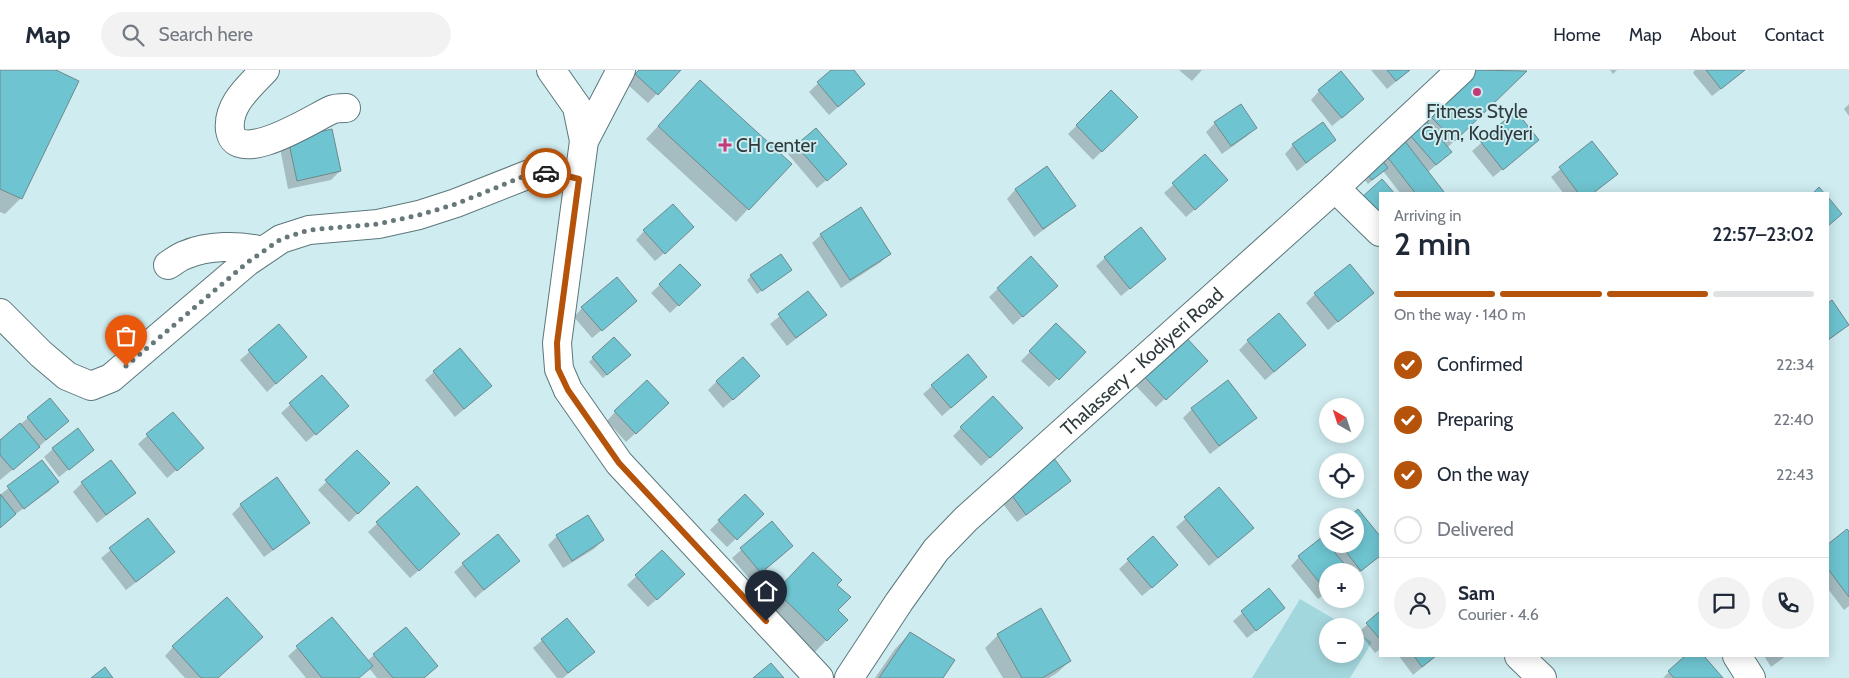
<!DOCTYPE html>
<html lang="en">
<head>
<meta charset="utf-8">
<style>
  :root { --surface:#fff; --page:#f2f2f3; --text:#1f2937; --muted:#747a83; --line:#e0e1e3; --accent:#b45309 }
  body { margin:0; font-family:Cabin,sans-serif; background:var(--page); color:var(--text); height:100vh; display:flex; flex-direction:column; font-size:19px; white-space:nowrap }
  * { box-sizing:border-box; margin:0 }
  p { font-size:16px; color:var(--muted) }
  .icon { flex:none; width:28px; height:28px; fill:none; stroke:currentColor; stroke-width:2; stroke-linecap:round; stroke-linejoin:round }
  .map { position:relative; flex:1; overflow:hidden }
  .side { position:absolute; left:1379px; top:122px; width:450px; height:465px; display:flex; flex-direction:column; background:var(--surface); border-radius:0px; box-shadow:0 2px 12px #0003 }
  .side>* { flex:none }
  .needle { width:32px; rotate:321deg }
  .tools { position:absolute; left:1319px; top:328px; display:grid; gap:10px }
  .tools a { display:grid; place-items:center; width:45px; height:45px; border-radius:50%; background:var(--surface); box-shadow:0 2px 12px #0003; font-size:25px }
  .pin { position:absolute; display:grid; place-items:center; width:42px; height:42px; color:#fff; margin:-51px -21px; border-radius:50% 50% 50% 0; rotate:-45deg; box-shadow:0 0 5px #0007 }
  .pin .icon { rotate:45deg }
  .courier { position:absolute; display:grid; place-items:center; width:50px; height:50px; margin:-25px; border:4px solid #b45309; border-radius:50%; background:#fff; color:#222; box-shadow:0 1px 6px #0007 }
  .summary em { font-style:normal; font-weight:600 }
  .summary div { display:flex; flex-direction:column-reverse }
  .summary { display:flex; align-items:center; justify-content:space-between; height:85px; padding:0 15px }
  h1 { font-size:32px; font-weight:600; line-height:38px }
  .bar { display:grid; grid-template-columns:repeat(4,1fr); gap:8px 5px; align-content:center; height:60px; padding:0 15px }
  .bar i { height:6px; border-radius:4px; background:var(--line) }
  .bar .current { background:var(--accent) }
  .bar p { grid-column:span 4 }
  .line { display:flex; align-items:center; gap:12px; padding:0 15px; border-top:1px solid var(--line) }
  .line div { flex:1 }
  .round { display:grid; place-items:center; flex:none; width:52px; height:52px; border-radius:26px; background:var(--page) }
  ol { padding:0 15px; list-style:none }
  li { display:flex; align-items:center; gap:15px; height:55px }
  li p { margin-inline-start:auto }
  li .icon { padding:5px; border-radius:50%; background:var(--accent); color:#fff; stroke-width:4 }
  li:last-child { color:var(--muted) }
  li i { width:28px; height:28px; border:2px solid var(--line); border-radius:50% }
  header { display:flex; align-items:center; gap:30px; box-sizing:border-box; height:70px; padding:0 25px; background:var(--surface); border-bottom:1px solid var(--line) }
  header strong { font-size:24px }
  nav { display:flex; gap:28px; margin-inline-start:auto; font-size:18px }
  .search { width:350px; height:45px; background:var(--page); display:flex; align-items:center; gap:12px; box-sizing:border-box; padding:0 18px; border-radius:28px; color:var(--muted); font-size:19px }
  .map>svg:first-child { display:block }
</style>
</head>
<body>
<header>
<strong>Map</strong>
<div class="search"><svg class="icon" aria-label="search" viewBox="0 0 24 24"><circle cx="10" cy="10" r="6"/><path d="M15 15l6 6"/></svg>Search here</div>
<nav><a>Home</a><a>Map</a><a>About</a><a>Contact</a></nav>
</header>
<div class="map">
<svg width="1849" height="608" viewBox="0 0 1849 608">
  <rect width="100%" height="100%" fill="#cfecf0"/>
  <path fill="#a3d7de" d="M 1300,529 L 1346,556 L 1328,556 L 1328,584 L 1355,584 L 1355,562 L 1372,572 L 1350,608 L 1252,608 Z"/>
  <path fill="#0003" d="M 0,0 L 53,0 L 21,128 L 5,144 L 0,142 Z
    M 640,0 L 679,0 L 648,33 L 627,14 Z
    M 832,0 L 852,0 L 855,22 L 829,45 L 809,22 Z
    M 1179,0 L 1202,0 L 1192,11 Z
    M 1371,0 L 1410,0 L 1387,19 Z
    M 1474,0 L 1525,1 L 1447,78 L 1451,82 L 1428,102 L 1440,124 L 1401,124 L 1383,101 L 1368,114 L 1360,104 Z
    M 1610,0 L 1617,0 L 1613,4 Z
    M 1695,0 L 1745,0 L 1712,26 L 1693,3 Z
    M 1319,21 L 1354,38 L 1332,56 L 1311,30 Z
    M 1111,22 L 1136,47 L 1093,90 L 1068,64 Z
    M 688,24 L 748,139 L 736,152 L 646,69 Z
    M 1849,34 L 1849,46 L 1844,39 Z
    M 1240,36 L 1256,58 L 1247,66 L 1222,84 L 1206,62 L 1215,53 Z
    M 1516,43 L 1538,70 L 1493,107 L 1472,81 Z
    M 289,70 L 340,101 L 331,110 L 288,119 L 280,78 Z
    M 1335,70 L 1297,101 L 1285,84 L 1293,75 Z
    M 1592,73 L 1616,104 L 1593,124 L 1564,124 L 1551,107 Z
    M 797,76 L 836,102 L 817,118 L 788,84 Z
    M 1205,86 L 1218,119 L 1186,147 L 1164,123 Z
    M 1047,98 L 1074,136 L 1065,144 L 1034,167 L 1007,129 L 1015,120 Z
    M 1828,129 L 1840,144 L 1828,156 Z
    M 644,161 L 684,166 L 655,191 L 636,170 Z
    M 821,165 L 889,184 L 881,192 L 841,218 L 812,173 Z
    M 1031,188 L 1047,224 L 1013,255 L 989,227 Z
    M 1105,188 L 1165,189 L 1121,226 L 1096,196 Z
    M 680,196 L 690,224 L 670,243 L 651,223 Z
    M 786,204 L 757,224 L 747,210 L 751,206 Z
    M 808,223 L 825,245 L 787,276 L 770,254 Z
    M 1372,223 L 1328,260 L 1306,233 L 1315,224 Z
    M 1831,232 L 1848,254 L 1828,271 L 1828,235 Z
    M 582,238 L 627,239 L 592,268 L 574,247 Z
    M 1056,255 L 1084,282 L 1049,317 L 1021,291 Z
    M 279,256 L 305,287 L 267,322 L 240,290 Z
    M 1248,271 L 1295,284 L 1265,310 L 1239,280 Z
    M 593,288 L 625,289 L 603,308 L 589,292 Z
    M 1197,299 L 1156,337 L 1134,314 L 1143,305 Z
    M 434,302 L 482,324 L 455,347 L 425,310 Z
    M 321,307 L 338,345 L 306,372 L 281,343 Z
    M 717,311 L 750,315 L 723,338 L 708,320 Z
    M 1228,312 L 1255,348 L 1246,356 L 1210,384 L 1183,348 L 1192,339 Z
    M 977,315 L 942,346 L 923,324 L 932,316 Z
    M 50,330 L 67,351 L 30,385 L 0,410 L 0,371 Z
    M 659,341 L 626,372 L 607,351 L 615,342 Z
    M 172,343 L 193,386 L 167,408 L 138,374 Z
    M 961,358 L 1012,367 L 981,396 L 953,366 Z
    M 53,379 L 93,380 L 59,407 L 44,387 Z
    M 357,382 L 388,413 L 349,452 L 318,420 Z
    M 42,391 L 57,412 L 49,421 L 14,445 L 0,458 L 0,425 Z
    M 111,392 L 134,423 L 97,453 L 73,422 L 82,413 Z
    M 1069,411 L 1060,420 L 1017,452 L 1000,430 L 1009,421 Z
    M 417,417 L 450,473 L 410,508 L 368,462 Z
    M 1219,419 L 1243,467 L 1209,496 L 1176,457 Z
    M 745,425 L 762,444 L 727,477 L 710,460 Z
    M 241,435 L 308,452 L 300,461 L 264,487 L 232,444 Z
    M 1358,441 L 1380,468 L 1380,486 L 1355,506 L 1355,501 L 1328,501 L 1328,522 L 1318,529 L 1291,496 L 1299,487 L 1328,466 L 1328,474 L 1355,474 L 1355,446 L 1352,446 Z
    M 588,447 L 603,470 L 594,479 L 563,498 L 548,475 L 557,466 Z
    M 148,449 L 165,490 L 126,520 L 101,488 Z
    M 772,453 L 783,485 L 751,511 L 732,488 Z
    M 1847,460 L 1849,463 L 1849,536 L 1844,540 L 1828,519 L 1828,475 Z
    M 1153,468 L 1168,504 L 1142,526 L 1119,499 Z
    M 662,482 L 675,513 L 648,537 L 627,515 Z
    M 518,491 L 475,528 L 454,502 L 463,494 Z
    M 801,496 L 836,515 L 836,540 L 846,550 L 814,583 L 764,535 Z
    M 1269,520 L 1274,546 L 1247,568 L 1233,551 Z
    M 1041,540 L 1070,591 L 1057,603 L 1049,608 L 1003,608 L 985,578 L 998,565 Z
    M 1380,543 L 1380,579 L 1375,583 L 1359,562 Z
    M 331,548 L 367,591 L 374,585 L 424,608 L 377,608 L 369,598 L 359,608 L 306,608 L 288,586 Z
    M 567,549 L 593,582 L 563,608 L 557,608 L 533,578 Z
    M 910,563 L 941,608 L 875,608 L 895,579 Z
    M 173,577 L 217,608 L 185,608 L 165,586 Z
    M 1399,586 L 1436,586 L 1413,605 Z
    M 1764,586 L 1786,586 L 1771,597 Z
    M 1669,602 L 1721,608 L 1663,608 Z"/>
  <path fill="#6ec4d0" stroke="#6f898d" d="M 0,0 L 56,0 L 79,11 L 22,129 L 0,119 Z
    M 639,0 L 681,0 L 658,25 L 635,4 Z
    M 831,0 L 854,0 L 865,14 L 838,37 L 817,12 Z
    M 1387,0 L 1410,0 L 1396,11 Z
    M 1472,0 L 1527,1 L 1455,71 L 1427,43 Z
    M 1706,0 L 1745,0 L 1721,19 Z
    M 1341,1 L 1364,29 L 1342,48 L 1318,20 Z
    M 700,10 L 792,94 L 749,140 L 658,56 Z
    M 1111,20 L 1138,47 L 1102,82 L 1076,55 Z
    M 1241,34 L 1257,58 L 1231,76 L 1214,52 Z
    M 1516,41 L 1539,70 L 1503,100 L 1480,71 Z
    M 1425,50 L 1452,82 L 1436,95 L 1409,64 Z
    M 1323,52 L 1336,70 L 1306,93 L 1292,74 Z
    M 816,58 L 847,94 L 827,111 L 796,75 Z
    M 332,59 L 341,101 L 297,111 L 288,69 Z
    M 1401,66 L 1444,122 L 1441,124 L 1416,124 L 1382,80 Z
    M 1592,71 L 1618,104 L 1592,124 L 1579,124 L 1559,97 Z
    M 1205,84 L 1228,110 L 1195,140 L 1172,113 Z
    M 1379,86 L 1388,98 L 1372,110 L 1363,99 Z
    M 1047,96 L 1076,136 L 1043,159 L 1015,119 Z
    M 1382,109 L 1395,124 L 1380,124 L 1380,149 L 1361,128 Z
    M 1819,117 L 1825,124 L 1812,124 Z
    M 1828,127 L 1842,144 L 1828,156 Z
    M 673,134 L 694,157 L 665,184 L 643,160 Z
    M 861,137 L 891,184 L 850,210 L 820,164 Z
    M 1141,157 L 1166,189 L 1130,219 L 1104,187 Z
    M 781,184 L 792,200 L 762,221 L 750,205 Z
    M 1031,186 L 1058,216 L 1023,247 L 997,218 Z
    M 680,194 L 701,215 L 679,236 L 659,214 Z
    M 1350,194 L 1374,223 L 1338,252 L 1314,223 Z
    M 617,207 L 637,231 L 602,261 L 581,237 Z
    M 808,221 L 827,245 L 796,268 L 778,244 Z
    M 1832,230 L 1849,255 L 1828,270 L 1828,233 Z
    M 1279,243 L 1306,275 L 1274,302 L 1247,270 Z
    M 1056,253 L 1086,282 L 1059,310 L 1029,281 Z
    M 279,254 L 307,287 L 276,314 L 248,280 Z
    M 1184,265 L 1208,291 L 1166,330 L 1142,304 Z
    M 614,267 L 631,285 L 607,305 L 592,287 Z
    M 460,278 L 492,316 L 464,339 L 433,301 Z
    M 968,284 L 987,307 L 951,338 L 931,315 Z
    M 743,287 L 760,306 L 733,330 L 716,311 Z
    M 322,305 L 349,336 L 316,365 L 289,333 Z
    M 647,310 L 669,333 L 636,364 L 614,341 Z
    M 1228,310 L 1257,348 L 1219,376 L 1191,338 Z
    M 993,326 L 1023,358 L 990,388 L 960,357 Z
    M 50,328 L 69,351 L 46,370 L 27,347 Z
    M 173,342 L 204,378 L 177,401 L 146,364 Z
    M 20,353 L 40,377 L 13,400 L 0,385 L 0,370 Z
    M 78,358 L 94,380 L 69,400 L 52,378 Z
    M 357,380 L 390,413 L 358,444 L 325,410 Z
    M 1053,387 L 1071,411 L 1026,445 L 1008,420 Z
    M 42,390 L 59,412 L 24,439 L 7,416 Z
    M 111,390 L 136,423 L 106,445 L 81,412 Z
    M 277,407 L 310,453 L 273,480 L 240,434 Z
    M 417,416 L 460,464 L 419,501 L 376,452 Z
    M 1219,417 L 1254,458 L 1218,488 L 1184,447 Z
    M 0,424 L 16,444 L 0,458 Z
    M 745,424 L 764,444 L 737,470 L 718,450 Z
    M 1358,439 L 1380,466 L 1380,486 L 1361,501 L 1340,474 L 1355,474 L 1355,446 L 1350,446 Z
    M 588,445 L 604,470 L 572,491 L 556,465 Z
    M 148,448 L 175,482 L 136,512 L 109,478 Z
    M 772,451 L 793,476 L 761,503 L 740,478 Z
    M 1847,459 L 1849,461 L 1849,527 L 1828,499 L 1828,474 Z
    M 498,464 L 520,491 L 484,520 L 462,493 Z
    M 1153,466 L 1178,495 L 1152,518 L 1127,489 Z
    M 1322,467 L 1350,501 L 1328,501 L 1327,522 L 1298,486 Z
    M 662,480 L 685,504 L 657,530 L 635,505 Z
    M 813,482 L 842,510 L 837,515 L 851,527 L 838,540 L 848,550 L 827,571 L 776,521 Z
    M 1269,518 L 1285,538 L 1256,561 L 1241,541 Z
    M 227,527 L 263,567 L 218,608 L 201,608 L 172,576 Z
    M 1041,538 L 1071,591 L 1042,608 L 1022,608 L 997,564 Z
    M 1380,541 L 1380,569 L 1366,553 Z
    M 332,547 L 373,596 L 359,608 L 322,608 L 296,576 Z
    M 567,548 L 595,582 L 568,603 L 541,569 Z
    M 406,557 L 438,596 L 424,608 L 393,608 L 373,584 Z
    M 910,562 L 955,590 L 943,608 L 879,608 Z
    M 1414,586 L 1436,586 L 1422,597 Z
    M 1685,586 L 1704,586 L 1723,608 L 1674,608 L 1668,601 Z
    M 771,593 L 784,608 L 753,608 Z
    M 105,597 L 113,608 L 91,608 Z"/>
  <g fill="none" stroke-linecap="round" stroke-linejoin="round">
    <defs>
      <path id="minor" d="M 265,0 C 249,17 227,35 230,60 C 236,99 315,47 331,40 C 335,38 340,38 346,38
        M 551,0 L 577,37 L 584,71 L 557,273 L 559,299 L 568,320 L 619,393 L 819,608
        M 584,71 L 621,0
        M 1335,118 L 1380,162
        M 168,195 C 173,192 179,187 185,185 C 208,175 239,175 263,181
        M 0,243 L 41,284 L 67,306 L 91,316 L 111,308 L 247,192 L 281,169 L 309,160 L 378,154 L 419,145 L 456,133 L 527,105 L 551,102 L 579,109
        M 1519,586 L 1542,608
        M 1737,586 L 1751,608"/>
      <g id="secondary">
        <path id="s1" d="M 849,608 L 899,532 L 936,480 L 966,449 L 1335,118 L 1461,0"/>
      </g>
    </defs>
    <use href="#minor" stroke="#5d777a" stroke-width="30"/>
    <use href="#secondary" stroke="#5d777a" stroke-width="30"/>
    <use href="#minor" stroke="#fff" stroke-width="28"/>
    <use href="#secondary" stroke="#fff" stroke-width="28"/>
  </g>
  <g fill="none" stroke-linecap="round" stroke-linejoin="round">
    <path stroke="#66787a" stroke-width="5" stroke-dasharray="0 9" d="M 126,296 L 248,192 L 281,169 L 309,160 L 378,154 L 419,145 L 456,134 L 527,105 L 546,103"/>
    <path stroke="#b45309" stroke-width="6" d="M 546,103 L 551,102 L 579,109 L 557,273 L 558,299 L 568,320 L 619,393 L 766,551"/>
  </g>
  <g fill="#c33b79" stroke="#cfecf0" stroke-width="2">
    <circle cx="1477" cy="22" r="5"/>
    <path d="M722.5 67.5h5v5h5v5h-5v5h-5v-5h-5v-5h5z"/>
  </g>
  <g text-anchor="middle" stroke-width="4" stroke-linejoin="round" paint-order="stroke">
    <g font-size="19" fill="#2e3a3b" stroke="#cfecf0">
      <text x="1477" y="48">Fitness Style<tspan x="1477" dy="22">Gym, Kodiyeri</tspan></text>
      <text x="736" y="82" text-anchor="start">CH center</text>
    </g>
    <g font-size="19" fill="#2e3a3b" stroke="#cfecf0">
      <text dy="7" stroke="none"><textPath href="#s1" startOffset="434">Thalassery - Kodiyeri Road</textPath></text>
    </g>
  </g>
</svg>
<div class="tools">
<a><svg class="needle" viewBox="-14 -14 28 28"><path d="M0-13l5 13h-10z" fill="#e53935"/><path d="M0 13l5-13h-10z" fill="#747a83"/></svg></a>
<a><svg class="icon" aria-label="locate" viewBox="0 0 24 24"><circle cx="12" cy="12" r="6"/><path d="M12 2v4M12 18v4M2 12h4M18 12h4"/></svg></a>
<a><svg class="icon" aria-label="layers" viewBox="0 0 24 24"><path d="M12 4l9 5-9 5-9-5zM3 14l9 5 9-5"/></svg></a>
<a>+</a>
<a>−</a>
</div>
<div class="pin" style="left:126px;top:296px;background:#ea580c"><svg class="icon" aria-label="bag" viewBox="0 0 24 24"><path d="M5 8h14l-1 12H6zM9 8a3 3 0 0 1 6 0"/></svg></div>
<div class="pin" style="left:766px;top:551px;background:#1f2937"><svg class="icon" aria-label="home" viewBox="0 0 24 24"><path d="M3 11l9-7 9 7M6 9v11h12V9"/></svg></div>
<div class="courier" style="left:546px;top:103px"><svg class="icon" aria-label="car" viewBox="0 0 24 24"><path d="M5 17H2v-5l4-1 3-4h7l3 4 3 1v5h-3M9 17h6M6 11h13"/><circle cx="7" cy="17" r="2"/><circle cx="17" cy="17" r="2"/></svg></div>
<section class="side">
<div class="summary"><div><h1>2 min</h1><p>Arriving in</p></div><em>22:57–23:02</em></div>
<div class="bar"><i class="current"></i><i class="current"></i><i class="current"></i><i></i><p>On the way · 140 m</p></div>
<ol>
<li><svg class="icon" aria-label="check" viewBox="0 0 24 24"><path d="M5 12l5 5 9-10"/></svg>Confirmed<p>22:34</p></li>
<li><svg class="icon" aria-label="check" viewBox="0 0 24 24"><path d="M5 12l5 5 9-10"/></svg>Preparing<p>22:40</p></li>
<li><svg class="icon" aria-label="check" viewBox="0 0 24 24"><path d="M5 12l5 5 9-10"/></svg>On the way<p>22:43</p></li>
<li><i></i>Delivered</li>
</ol>
<div class="line" style="height:90px"><a class="round"><svg class="icon" aria-label="person" viewBox="0 0 24 24"><circle cx="12" cy="8" r="4"/><path d="M4 21q1-7 8-7t8 7"/></svg></a><div><b>Sam</b><p>Courier · 4.6</p></div><a class="round"><svg class="icon" aria-label="chat" viewBox="0 0 24 24"><path d="M4 5h16v11H9l-5 4z"/></svg></a><a class="round"><svg class="icon" aria-label="phone" viewBox="0 0 24 24"><path d="M5 4h4l2 5-3 2q2 4 5 5l2-3 5 2v4C11 20 4 13 5 4z"/></svg></a></div>
</section>
</div>
</body>
</html>
